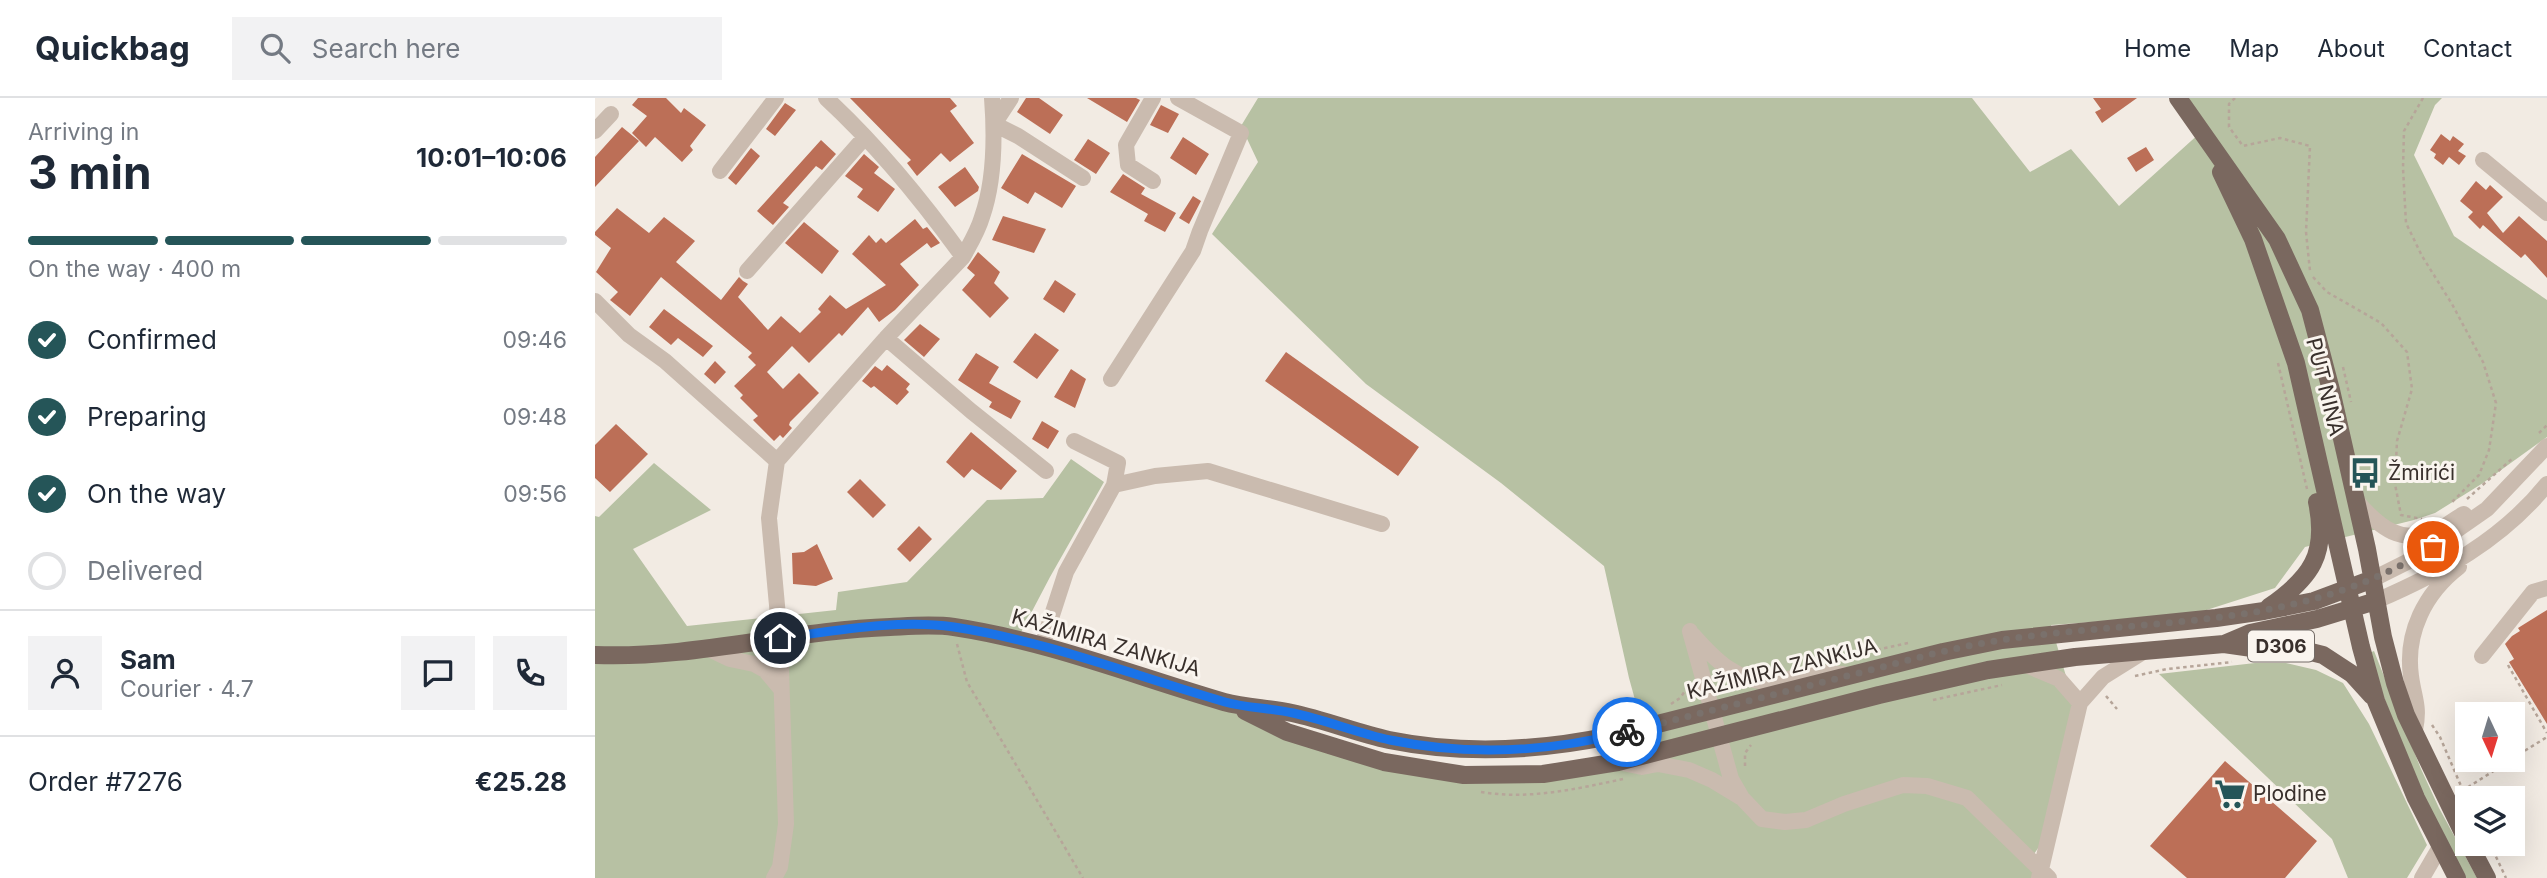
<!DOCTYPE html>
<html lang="en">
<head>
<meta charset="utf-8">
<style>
  :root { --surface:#fff; --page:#f2f2f3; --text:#1f2937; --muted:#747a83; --line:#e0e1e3; --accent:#255558 }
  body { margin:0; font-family:Inter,sans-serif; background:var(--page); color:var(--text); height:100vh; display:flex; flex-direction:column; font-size:26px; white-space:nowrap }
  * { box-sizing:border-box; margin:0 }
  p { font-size:23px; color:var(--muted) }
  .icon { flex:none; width:38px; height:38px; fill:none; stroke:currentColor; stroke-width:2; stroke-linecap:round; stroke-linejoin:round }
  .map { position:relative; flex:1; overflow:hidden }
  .details { display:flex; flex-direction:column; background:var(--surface); width:595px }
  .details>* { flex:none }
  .needle { width:46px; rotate:176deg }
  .controls { position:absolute; left:1860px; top:604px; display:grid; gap:14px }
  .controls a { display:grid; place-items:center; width:70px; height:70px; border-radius:0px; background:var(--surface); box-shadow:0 7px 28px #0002; font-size:35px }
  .pin { position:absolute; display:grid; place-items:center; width:60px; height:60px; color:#fff; margin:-30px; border:4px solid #fff; border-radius:50%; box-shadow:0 2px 7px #0007 }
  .courier { position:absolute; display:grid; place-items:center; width:70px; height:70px; margin:-35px; border:5px solid #1a73e8; border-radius:50%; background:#fff; color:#222; box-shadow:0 2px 9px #0007 }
  .headline em { font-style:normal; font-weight:700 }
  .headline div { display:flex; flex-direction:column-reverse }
  .headline { display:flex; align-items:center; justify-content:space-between; height:119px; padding:0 28px }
  h1 { font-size:46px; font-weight:700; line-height:52px }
  .bar { display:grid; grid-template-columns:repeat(4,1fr); gap:10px 7px; align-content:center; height:84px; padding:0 28px }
  .bar i { height:9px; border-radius:5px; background:var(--line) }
  .bar .active { background:var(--accent) }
  .bar p { grid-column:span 4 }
  .line { display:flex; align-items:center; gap:18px; padding:0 28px; border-top:2px solid var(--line) }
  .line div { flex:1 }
  .round { display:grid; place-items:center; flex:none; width:74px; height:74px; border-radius:0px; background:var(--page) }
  ol { padding:0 28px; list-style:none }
  li { display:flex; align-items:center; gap:21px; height:77px }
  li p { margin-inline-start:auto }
  li .icon { padding:7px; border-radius:50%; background:var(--accent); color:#fff; stroke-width:4 }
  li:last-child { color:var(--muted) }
  li i { width:38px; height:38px; border:4px solid var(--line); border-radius:50% }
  header { display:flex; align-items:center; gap:42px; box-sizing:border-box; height:98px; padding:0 35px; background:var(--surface); border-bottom:2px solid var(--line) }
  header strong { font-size:33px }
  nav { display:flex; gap:38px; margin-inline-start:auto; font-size:24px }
  .search { width:490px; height:63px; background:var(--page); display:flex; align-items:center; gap:18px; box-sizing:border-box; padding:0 24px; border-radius:0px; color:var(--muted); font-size:26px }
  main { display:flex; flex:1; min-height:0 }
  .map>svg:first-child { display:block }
</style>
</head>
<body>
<header>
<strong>Quickbag</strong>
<div class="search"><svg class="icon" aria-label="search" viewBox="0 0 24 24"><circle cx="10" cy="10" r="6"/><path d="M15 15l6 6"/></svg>Search here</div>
<nav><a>Home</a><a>Map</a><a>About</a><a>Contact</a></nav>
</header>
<main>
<section class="details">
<div class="headline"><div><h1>3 min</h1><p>Arriving in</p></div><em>10:01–10:06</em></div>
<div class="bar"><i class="active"></i><i class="active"></i><i class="active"></i><i></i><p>On the way · 400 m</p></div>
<ol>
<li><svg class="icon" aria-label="check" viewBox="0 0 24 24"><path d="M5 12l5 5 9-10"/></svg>Confirmed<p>09:46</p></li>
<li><svg class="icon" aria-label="check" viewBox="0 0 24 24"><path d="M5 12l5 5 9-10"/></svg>Preparing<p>09:48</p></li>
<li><svg class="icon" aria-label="check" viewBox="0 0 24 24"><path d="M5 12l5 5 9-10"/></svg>On the way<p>09:56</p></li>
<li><i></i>Delivered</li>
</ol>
<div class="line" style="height:126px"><a class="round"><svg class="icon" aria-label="person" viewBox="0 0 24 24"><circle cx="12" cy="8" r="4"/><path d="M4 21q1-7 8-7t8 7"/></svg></a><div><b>Sam</b><p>Courier · 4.7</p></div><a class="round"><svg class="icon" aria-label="chat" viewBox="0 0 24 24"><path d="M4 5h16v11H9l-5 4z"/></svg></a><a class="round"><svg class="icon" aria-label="phone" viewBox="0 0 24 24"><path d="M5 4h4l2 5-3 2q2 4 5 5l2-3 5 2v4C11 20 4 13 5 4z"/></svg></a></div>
<div class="line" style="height:91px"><div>Order #7276</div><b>€25.28</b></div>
</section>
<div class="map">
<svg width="1952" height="780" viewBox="0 0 1952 780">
  <rect width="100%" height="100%" fill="#f2ebe3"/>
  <path fill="#b7c1a3" d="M 663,0 L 1377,0 L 1435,74 L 1476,51 L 1524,108 L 1606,34 L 1583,0 L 1847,0 L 1840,7 L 1819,57 L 1859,138 L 1952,202 L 1952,339 L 1888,385 L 1840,415 L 1819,422 L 1710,449 L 1680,490 L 1596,517 L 1456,527 L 1483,619 L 1457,730 L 1439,756 L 1450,780 L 0,780 L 0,418 L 4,419 L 59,365 L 116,412 L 38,451 L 92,528 L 241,512 L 243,494 L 312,484 L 392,402 L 448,400 L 476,361 L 509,384 L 455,479 L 423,540 L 633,605 L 692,634 L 869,677 L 1055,656 L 1034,580 L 1009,468 L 906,385 L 771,286 L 617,136 L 663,64 L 646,28 Z
    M 1779,553 L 1826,671 L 1844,710 L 1882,780 L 1869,780 L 1827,697 L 1772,556 Z
    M 1660,565 L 1691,565 L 1721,572 L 1748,585 L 1774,626 L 1832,747 L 1812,780 L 1753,780 L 1737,741 L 1564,576 Z"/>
  <path fill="#bc6f57" d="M 43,0 L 71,0 L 86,15 L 89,10 L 111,27 L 95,48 L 98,52 L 87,64 L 60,39 L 51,49 L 37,35 L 52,18 L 37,7 Z
    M 255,0 L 355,0 L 362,8 L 355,13 L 379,45 L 355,64 L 346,55 L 322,78 L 312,65 L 316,62 Z
    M 431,0 L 444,0 L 468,17 L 455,36 L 422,14 Z
    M 492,0 L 541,0 L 545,2 L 532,24 Z
    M 1498,0 L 1542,0 L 1507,25 L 1500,14 L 1506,11 Z
    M 190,5 L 201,12 L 180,38 L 171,31 Z
    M 566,7 L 584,16 L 573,35 L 555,27 Z
    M 27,29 L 44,43 L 0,89 L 0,59 Z
    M 1846,36 L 1855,43 L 1858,38 L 1869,46 L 1863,53 L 1871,58 L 1864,67 L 1854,59 L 1848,67 L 1839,60 L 1841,56 L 1835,52 Z
    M 588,39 L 614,56 L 601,77 L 575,60 Z
    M 493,41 L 515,55 L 501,76 L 479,62 Z
    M 226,42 L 241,56 L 227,72 L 221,68 L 188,105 L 194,109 L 178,127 L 162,113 Z
    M 1551,49 L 1559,62 L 1541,74 L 1532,60 Z
    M 156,50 L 165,58 L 141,87 L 133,80 Z
    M 269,56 L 284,69 L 279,75 L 300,91 L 283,114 L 262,99 L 268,91 L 250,78 Z
    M 427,56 L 481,88 L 467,110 L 440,94 L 433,106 L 406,90 Z
    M 370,69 L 384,89 L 383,93 L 360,109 L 343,89 Z
    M 528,76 L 550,90 L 546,96 L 581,115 L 570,134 L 549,123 L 553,116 L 515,94 Z
    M 1881,83 L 1891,92 L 1895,87 L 1908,99 L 1892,115 L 1908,135 L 1924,118 L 1952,143 L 1952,180 L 1930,156 L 1926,160 L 1888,127 L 1885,131 L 1873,119 L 1878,114 L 1865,103 Z
    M 598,98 L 606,103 L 594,126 L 584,120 Z
    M 22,110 L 54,135 L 69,119 L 100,143 L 81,164 L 126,202 L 144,179 L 148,183 L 153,186 L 143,199 L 173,232 L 186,218 L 205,235 L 226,214 L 223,211 L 235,197 L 251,211 L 291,187 L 257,156 L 274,137 L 281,145 L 286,140 L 291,145 L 320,121 L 328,131 L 332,129 L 345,145 L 336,150 L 332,145 L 305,166 L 324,187 L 300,212 L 284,224 L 273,209 L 247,238 L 244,235 L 214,265 L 197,248 L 172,274 L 188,291 L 204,275 L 224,295 L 195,324 L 194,327 L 197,330 L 188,340 L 185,337 L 179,343 L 158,322 L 163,318 L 145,300 L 148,297 L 139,288 L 161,267 L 153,259 L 157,255 L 66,179 L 35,218 L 15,202 L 23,194 L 1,174 L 16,150 L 0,137 L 0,134 Z
    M 408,118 L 451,131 L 439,155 L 397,142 Z
    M 209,124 L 244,153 L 227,176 L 190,145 Z
    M 383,154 L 405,174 L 399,185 L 414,200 L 395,220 L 367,192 L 380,177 L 372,170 Z
    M 460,182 L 481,196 L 469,215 L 448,201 Z
    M 69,211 L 118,248 L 108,259 L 83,240 L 76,247 L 54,229 Z
    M 325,226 L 345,241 L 329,259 L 309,242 Z
    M 440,235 L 464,252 L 442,281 L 418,264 Z
    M 691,254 L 824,349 L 803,378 L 670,283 Z
    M 381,255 L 404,269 L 394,285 L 426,303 L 416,321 L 394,309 L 397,304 L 363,282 Z
    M 120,263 L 131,274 L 120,286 L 109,276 Z
    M 292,267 L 315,286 L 311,291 L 314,294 L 302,307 L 279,288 L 276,290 L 267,283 L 280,268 L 287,273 Z
    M 476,271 L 491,281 L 480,310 L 459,299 Z
    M 447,323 L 464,333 L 453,351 L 437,341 Z
    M 21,326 L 53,356 L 15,394 L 0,380 L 0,347 Z
    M 376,334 L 422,373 L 406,392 L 377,371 L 369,380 L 351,364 Z
    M 265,381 L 291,407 L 278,420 L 252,394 Z
    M 324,428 L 337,441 L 315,464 L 302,451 Z
    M 222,446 L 238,481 L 221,488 L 198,486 L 197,455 L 209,454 Z
    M 1952,512 L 1952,626 L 1914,564 L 1919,561 L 1910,546 L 1917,538 L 1925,533 L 1923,530 Z
    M 1630,663 L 1722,743 L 1690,780 L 1592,780 L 1555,748 Z"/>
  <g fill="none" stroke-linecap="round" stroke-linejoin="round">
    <path stroke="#b6a599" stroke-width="2.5" stroke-dasharray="3.5 3.5" stroke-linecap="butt" d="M 1640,0 L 1634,6 L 1634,29 L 1648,48 L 1685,40 L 1715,48 L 1711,134 L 1715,173
      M 1828,0 L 1809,33 L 1808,70 L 1811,125 L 1827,158 L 1857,206 L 1888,264 L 1901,305 L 1894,352 L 1884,377 L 1857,404
      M 1718,179 L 1732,194 L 1786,225 L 1812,254 L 1817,291 L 1802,343 L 1800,386 L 1806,417 L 1827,421
      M 1683,265 L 1712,391
      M 1748,269 L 1756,304
      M 1944,335 L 1952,327
      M 1872,401 L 1919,359
      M 362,546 L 372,584 L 488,780
      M 1248,559 L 1313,545
      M 1913,567 L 1952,635
      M 1540,578 L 1572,571 L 1637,564
      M 1511,598 L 1522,611
      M 1338,602 L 1407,587
      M 1076,606 L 1085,600 L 1090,593 L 1095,592
      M 1837,627 L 1845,639 L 1872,702
      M 1918,660 L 1952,639
      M 1150,668 L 1150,655 L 1156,647
      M 1867,693 L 1916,662
      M 886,694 C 934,702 981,691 1028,681
      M 1895,746 L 1911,780"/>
    <path stroke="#cabbaf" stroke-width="16" d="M 416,0 L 399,26 L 423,38 L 488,80
      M 0,33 L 16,16
      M 1888,62 L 1952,115
      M 125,73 L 181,0
      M 558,83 L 533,67 L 531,47 L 558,0
      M 368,159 C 375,146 383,133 387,119 C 400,82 400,39 397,0
      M 152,173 L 270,39
      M 0,203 L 34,237 L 70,263 L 182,363
      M 291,240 L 376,313 L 451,373
      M 516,281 L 598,153 L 605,133 L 646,35 L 583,0
      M 519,387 L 560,378 L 613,373 L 787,426
      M 1760,401 C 1784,430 1807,449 1845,431 C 1854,426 1861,420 1869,416
      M 1778,481 L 1826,457 L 1892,411 L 1952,348
      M 1781,503 C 1846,475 1907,442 1952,386
      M 1095,533 L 1136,681 L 1147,700 L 1167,721 L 1190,724 L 1211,722 L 1249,706 L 1308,687 L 1332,688 L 1372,700 L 1454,780
      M 1098,537 C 1120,562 1142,584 1176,584 C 1191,584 1205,576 1220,575 C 1229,574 1239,576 1248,576
      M 447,548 L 471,474 L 519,387 L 523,365 L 479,343
      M 112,550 L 135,561 L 159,566 L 170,572 L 186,591
      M 1887,558 L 1938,494 L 1952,490
      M 1429,566 L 1464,581 L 1485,605
      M 1485,605 L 1508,579 L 1548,554
      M 1820,632 C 1825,608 1819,601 1816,578 C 1810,535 1830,495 1864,469
      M 1023,664 L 1047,669 L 1063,666 L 1094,672 L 1117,682 L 1145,699
      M 179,780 L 185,769 L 191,726 L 185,540 L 174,420 L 182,363 L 291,240 L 368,159 C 327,102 283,48 231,0
      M 1444,780 L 1485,605
      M 1827,780 L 1845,749"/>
    <path stroke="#7a685f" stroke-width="18" d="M 1583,0 L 1682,141 L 1715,212 L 1736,292 L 1772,451 L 1788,539 L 1800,585 L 1811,617 L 1872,743
      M 1626,74 L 1658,141 L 1701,265 L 1766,549 L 1781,603 L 1821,700 L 1862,780
      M 1674,509 C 1716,480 1733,456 1722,404
      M 1629,546 L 1657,550 L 1696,549 L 1728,557 L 1757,576 L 1777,598
      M 0,557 C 99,561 197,532 295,529 C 316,528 338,526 359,529 C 452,543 540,578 629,604 C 651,610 675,610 697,615 C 730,622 762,635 794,642 C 868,657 942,653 1015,638 L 1348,554 L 1407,542 L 1621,520 L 1669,513 L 1719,503 L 1778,481
      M 650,613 L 692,634 L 789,664 L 869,677 L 948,676 L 1023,664 L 1284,597 L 1393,572 L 1480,559 L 1629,546 L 1655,535 L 1722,521 L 1781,503
      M 1874,746 L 1892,780"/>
  </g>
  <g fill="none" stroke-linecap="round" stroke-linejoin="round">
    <path stroke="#7a716c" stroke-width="7" stroke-dasharray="0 12.6" d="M 1032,634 C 1110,614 1189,594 1268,574 C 1314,562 1360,549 1407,542 C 1557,519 1704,534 1838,449"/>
    <path stroke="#1a73e8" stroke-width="9" d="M 185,540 C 240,533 303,521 359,529 C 452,543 540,578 630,604 C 652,610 675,610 698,615 C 731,622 762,635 795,642 C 873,658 955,654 1032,634"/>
  </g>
  <defs>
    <symbol id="bus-bare" viewBox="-9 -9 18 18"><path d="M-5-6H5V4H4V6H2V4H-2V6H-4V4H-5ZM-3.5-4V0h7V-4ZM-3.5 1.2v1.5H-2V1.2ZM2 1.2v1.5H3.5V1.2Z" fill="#255558" stroke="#faf5ef" stroke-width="2.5" paint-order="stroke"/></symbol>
    <symbol id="supermarket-bare" viewBox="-9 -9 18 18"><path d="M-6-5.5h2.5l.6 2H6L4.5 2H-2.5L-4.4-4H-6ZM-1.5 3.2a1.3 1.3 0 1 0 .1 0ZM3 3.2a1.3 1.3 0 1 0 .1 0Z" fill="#255558" stroke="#faf5ef" stroke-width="2.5" paint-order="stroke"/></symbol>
  </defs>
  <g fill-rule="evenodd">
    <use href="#bus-bare" x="1748" y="353" width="44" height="44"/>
    <use href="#supermarket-bare" x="1613" y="674" width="44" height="44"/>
  </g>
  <g text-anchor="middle" stroke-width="6" stroke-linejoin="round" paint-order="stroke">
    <rect fill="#faf5ef" stroke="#736b66" stroke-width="2" x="1653" y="532.5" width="66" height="31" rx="5"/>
    <g font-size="19" font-weight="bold" fill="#39302c">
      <text x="1686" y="555">D306</text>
    </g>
    <g font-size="21" fill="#39302c" stroke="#faf5ef">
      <text transform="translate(1730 289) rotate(76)" y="7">PUT NINA</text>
      <text transform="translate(511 545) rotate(16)" y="7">KAŽIMIRA ZANKIJA</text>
      <text transform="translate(1187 571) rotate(-14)" y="7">KAŽIMIRA ZANKIJA</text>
    </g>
    <g font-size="21" fill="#39302c" stroke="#faf5ef" text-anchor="start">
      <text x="1793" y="382">Žmirići</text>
      <text x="1658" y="703">Plodine</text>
    </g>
  </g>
</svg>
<div class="controls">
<a><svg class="needle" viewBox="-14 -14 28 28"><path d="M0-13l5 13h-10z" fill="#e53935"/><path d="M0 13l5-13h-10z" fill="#747a83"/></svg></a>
<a><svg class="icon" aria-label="layers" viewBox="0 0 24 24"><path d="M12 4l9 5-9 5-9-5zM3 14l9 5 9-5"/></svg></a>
</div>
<div class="pin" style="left:1838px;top:449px;background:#ea580c"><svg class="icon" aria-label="bag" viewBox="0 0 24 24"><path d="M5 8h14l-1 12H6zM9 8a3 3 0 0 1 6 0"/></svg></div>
<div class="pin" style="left:185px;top:540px;background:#1f2937"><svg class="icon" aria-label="home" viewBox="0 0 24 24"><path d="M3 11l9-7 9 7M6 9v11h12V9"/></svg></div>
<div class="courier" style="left:1032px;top:634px"><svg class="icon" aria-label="bike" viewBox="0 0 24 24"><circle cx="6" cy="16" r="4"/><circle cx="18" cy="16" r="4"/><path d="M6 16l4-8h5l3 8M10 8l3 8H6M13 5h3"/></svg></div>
</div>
</main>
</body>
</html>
